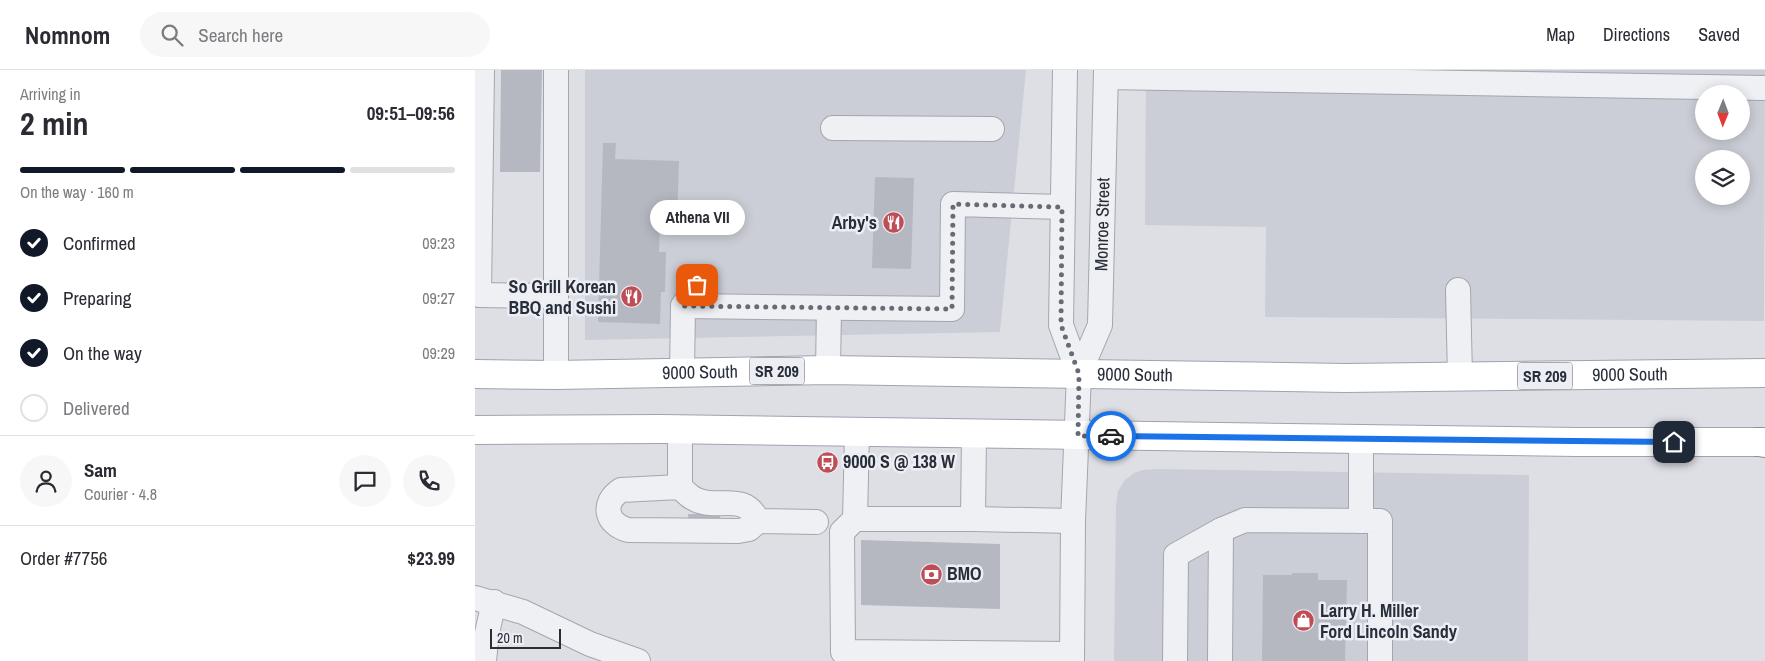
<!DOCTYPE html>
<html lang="en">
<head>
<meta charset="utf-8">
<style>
  :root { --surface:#fff; --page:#f7f7f7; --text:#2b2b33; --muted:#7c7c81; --line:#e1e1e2; --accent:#111827 }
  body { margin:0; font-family:"Archivo Narrow",sans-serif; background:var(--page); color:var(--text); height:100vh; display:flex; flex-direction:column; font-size:19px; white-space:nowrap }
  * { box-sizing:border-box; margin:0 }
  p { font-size:16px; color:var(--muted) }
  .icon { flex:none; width:28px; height:28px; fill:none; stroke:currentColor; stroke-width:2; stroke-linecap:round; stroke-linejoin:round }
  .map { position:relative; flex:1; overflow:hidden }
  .panel { display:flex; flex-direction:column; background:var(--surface); width:475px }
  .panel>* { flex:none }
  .needle { width:32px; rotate:181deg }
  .fabs { position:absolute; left:1220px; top:15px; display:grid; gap:10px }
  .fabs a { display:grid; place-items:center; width:55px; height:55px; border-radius:50%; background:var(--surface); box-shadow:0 2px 12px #0003; font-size:25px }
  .scale { position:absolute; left:15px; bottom:12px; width:71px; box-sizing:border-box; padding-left:5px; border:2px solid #282d3a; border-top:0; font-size:14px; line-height:18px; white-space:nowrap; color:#282d3a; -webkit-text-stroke:4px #eceef3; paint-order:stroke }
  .pin { position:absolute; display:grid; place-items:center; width:42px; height:42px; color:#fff; margin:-21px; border-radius:10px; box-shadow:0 2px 8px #0006 }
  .courier { position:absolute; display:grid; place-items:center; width:50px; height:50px; margin:-25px; border:4px solid #1a73e8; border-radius:50%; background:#fff; color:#222; box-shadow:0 1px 6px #0007 }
  .bubble { position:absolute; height:35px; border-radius:18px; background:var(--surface); box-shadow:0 2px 12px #0003; font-size:16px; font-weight:700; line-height:35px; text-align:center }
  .overview em { font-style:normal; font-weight:700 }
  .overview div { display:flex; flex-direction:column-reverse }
  .overview { display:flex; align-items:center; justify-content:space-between; height:85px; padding:0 20px }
  h1 { font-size:32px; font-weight:700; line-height:38px }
  .bar { display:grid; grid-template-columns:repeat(4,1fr); gap:8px 5px; align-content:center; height:60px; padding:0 20px }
  .bar i { height:6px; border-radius:4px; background:var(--line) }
  .bar .selected { background:var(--accent) }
  .bar p { grid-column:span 4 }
  .line { display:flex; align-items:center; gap:12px; padding:0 20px; border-top:1px solid var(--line) }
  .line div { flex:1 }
  .round { display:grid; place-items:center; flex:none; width:52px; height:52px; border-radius:26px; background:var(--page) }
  ol { padding:0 20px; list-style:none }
  li { display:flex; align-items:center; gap:15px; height:55px }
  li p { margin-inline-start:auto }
  li .icon { padding:5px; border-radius:50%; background:var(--accent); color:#fff; stroke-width:4 }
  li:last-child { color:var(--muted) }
  li i { width:28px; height:28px; border:2px solid var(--line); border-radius:50% }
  header { display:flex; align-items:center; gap:30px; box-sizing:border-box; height:70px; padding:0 25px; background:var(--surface); border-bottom:1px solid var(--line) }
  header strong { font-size:24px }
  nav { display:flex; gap:28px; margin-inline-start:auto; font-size:18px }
  .search { width:350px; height:45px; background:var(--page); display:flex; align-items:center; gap:12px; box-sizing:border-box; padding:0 18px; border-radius:28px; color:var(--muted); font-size:19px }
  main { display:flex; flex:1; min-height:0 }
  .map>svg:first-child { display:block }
</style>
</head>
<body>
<header>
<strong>Nomnom</strong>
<div class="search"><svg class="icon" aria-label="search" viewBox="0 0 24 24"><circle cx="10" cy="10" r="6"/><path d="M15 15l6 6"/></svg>Search here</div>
<nav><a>Map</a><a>Directions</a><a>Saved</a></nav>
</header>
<main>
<section class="panel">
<div class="overview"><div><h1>2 min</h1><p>Arriving in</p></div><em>09:51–09:56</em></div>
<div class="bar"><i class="selected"></i><i class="selected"></i><i class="selected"></i><i></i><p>On the way · 160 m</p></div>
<ol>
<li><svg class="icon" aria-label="check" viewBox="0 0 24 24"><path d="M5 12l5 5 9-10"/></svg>Confirmed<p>09:23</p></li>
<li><svg class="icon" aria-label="check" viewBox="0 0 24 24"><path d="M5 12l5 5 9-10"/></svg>Preparing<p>09:27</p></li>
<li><svg class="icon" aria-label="check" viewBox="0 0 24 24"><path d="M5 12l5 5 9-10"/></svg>On the way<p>09:29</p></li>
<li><i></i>Delivered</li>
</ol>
<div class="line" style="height:90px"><a class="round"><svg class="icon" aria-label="person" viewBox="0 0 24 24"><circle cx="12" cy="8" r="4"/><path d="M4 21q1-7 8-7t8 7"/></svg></a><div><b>Sam</b><p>Courier · 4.8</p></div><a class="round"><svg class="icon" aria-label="chat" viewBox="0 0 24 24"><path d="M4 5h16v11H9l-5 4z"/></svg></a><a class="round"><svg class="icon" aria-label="phone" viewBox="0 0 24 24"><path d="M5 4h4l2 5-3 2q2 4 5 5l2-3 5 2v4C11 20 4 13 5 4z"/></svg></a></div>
<div class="line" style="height:65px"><div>Order #7756</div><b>$23.99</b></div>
</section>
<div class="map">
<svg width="1290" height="591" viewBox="0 0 1290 591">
  <rect width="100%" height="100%" fill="#dddfe5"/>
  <path fill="#cbced6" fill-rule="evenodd" d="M 110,0 L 551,0 L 525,262 L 110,270 Z
    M 671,0 L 1290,0 L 1289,251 L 790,247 L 791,157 L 670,155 ZM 1229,24 L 1266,24 L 1266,61 L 1229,61 ZM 1229,89 L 1266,89 L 1266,126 L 1229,126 Z
    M 683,399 L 1054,405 L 1053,591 L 639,591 L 641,436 L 643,421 L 650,410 L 659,403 L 668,400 Z"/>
  <path fill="#b5b8c1" d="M 26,0 L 67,0 L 65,102 L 25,102 Z
    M 128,73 L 141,73 L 140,89 L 204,91 L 202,151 L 185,150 L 184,182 L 191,182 L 190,222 L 186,222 L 185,254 L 123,252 Z
    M 400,107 L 439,108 L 436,199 L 397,198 Z
    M 213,444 L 245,444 L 245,453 L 214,453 Z
    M 386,470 L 525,474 L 525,539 L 386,535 Z
    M 817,503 L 843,503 L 843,510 L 872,510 L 870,591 L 787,591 L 788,505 L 817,505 Z"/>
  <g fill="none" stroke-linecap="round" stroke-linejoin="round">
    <defs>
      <g id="minor">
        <path d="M 7,0 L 4,225 L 80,226"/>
        <path d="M 81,0 L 81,305"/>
        <path d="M 590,0 L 586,255 L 604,304 L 598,451 L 597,591"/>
        <path d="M 631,7 L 1290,18"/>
        <path d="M 358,58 L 517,59"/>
        <path d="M 983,220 L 985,307"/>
        <path d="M 208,236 L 477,239 L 478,134 L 587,137"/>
        <path d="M 353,300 L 354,238"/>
        <path d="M 207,303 L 208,236 L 222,215"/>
        <path id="s1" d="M 604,304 L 625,255 L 631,0"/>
        <path d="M 205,360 L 205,417"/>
        <path d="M 382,363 L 380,449 L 498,449 L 499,365"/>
        <path d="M 886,369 L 886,451"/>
        <path d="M 380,449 L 367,462 L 368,582 L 597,584"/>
        <path d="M 498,449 L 598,451"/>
        <path d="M 283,451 L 274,459 L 263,461 L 153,460 C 131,454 126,433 146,420 L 205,417 C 212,424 218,430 228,432 C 250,437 270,424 283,451 L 341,452"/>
        <path d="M 0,528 L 48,542 L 115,574 L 163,591"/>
        <path d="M 9,591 L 12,563 L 19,532"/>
        <path d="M 700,591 L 701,485 L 746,460"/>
        <path d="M 745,591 L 746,460 L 770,450 L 905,451 L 905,591"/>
      </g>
      <g id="major">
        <path id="s2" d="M 0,304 L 81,305 L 353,300 L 870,308 L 1290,303"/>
        <path d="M 0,360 L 186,359 L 1102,372 L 1290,372"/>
      </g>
      <path id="highway" d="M 1283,372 L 1290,373"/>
    </defs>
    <use href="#minor" stroke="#a3a6ae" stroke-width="26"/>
    <use href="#major" stroke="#9ea3b0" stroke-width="30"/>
    <use href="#highway" stroke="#868c9a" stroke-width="30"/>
    <use href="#minor" stroke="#eff0f4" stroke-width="24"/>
    <use href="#major" stroke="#fff" stroke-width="28"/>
    <use href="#highway" stroke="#fff" stroke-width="28"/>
  </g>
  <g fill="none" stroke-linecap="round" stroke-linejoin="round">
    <path stroke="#676b76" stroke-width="5" stroke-dasharray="0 9" d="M 222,215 L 208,236 L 477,239 L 478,134 L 587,137 L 586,255 L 604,304 L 603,366 L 636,366"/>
    <path stroke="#1a73e8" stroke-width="6" d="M 636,366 L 1199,372"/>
  </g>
  <defs>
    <symbol id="restaurant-disc" viewBox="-11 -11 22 22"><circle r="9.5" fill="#bf4d55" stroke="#eceef3"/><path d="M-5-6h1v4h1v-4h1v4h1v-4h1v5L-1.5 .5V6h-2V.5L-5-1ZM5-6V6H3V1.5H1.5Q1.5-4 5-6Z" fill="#fff"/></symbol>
    <symbol id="bus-disc" viewBox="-11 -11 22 22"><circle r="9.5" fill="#bf4d55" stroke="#eceef3"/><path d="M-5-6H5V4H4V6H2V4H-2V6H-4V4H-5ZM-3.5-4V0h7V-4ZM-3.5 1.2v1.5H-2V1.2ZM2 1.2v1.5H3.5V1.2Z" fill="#fff"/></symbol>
    <symbol id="bank-disc" viewBox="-11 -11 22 22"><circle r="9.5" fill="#bf4d55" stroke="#eceef3"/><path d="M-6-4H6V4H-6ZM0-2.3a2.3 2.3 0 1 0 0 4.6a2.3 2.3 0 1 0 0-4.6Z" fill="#fff"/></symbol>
    <symbol id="shop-disc" viewBox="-11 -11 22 22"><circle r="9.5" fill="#bf4d55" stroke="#eceef3"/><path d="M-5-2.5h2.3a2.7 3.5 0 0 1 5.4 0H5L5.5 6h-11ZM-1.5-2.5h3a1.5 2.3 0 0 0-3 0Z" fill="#fff"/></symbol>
  </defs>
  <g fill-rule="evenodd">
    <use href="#restaurant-disc" x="406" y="140" width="25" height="25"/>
    <use href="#restaurant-disc" x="144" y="214" width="25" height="25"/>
    <use href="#bus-disc" x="340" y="380" width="25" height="25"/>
    <use href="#bank-disc" x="444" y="492" width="25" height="25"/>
    <use href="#shop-disc" x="816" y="538" width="25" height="25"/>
  </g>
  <g text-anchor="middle" stroke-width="5" stroke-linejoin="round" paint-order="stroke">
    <g fill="#eceef3" stroke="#636772" stroke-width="1">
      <rect x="274.5" y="287.5" width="55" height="27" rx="4"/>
      <rect x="1042.5" y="292.5" width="55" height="27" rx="4"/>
    </g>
    <g font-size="16" font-weight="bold" fill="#282d3a">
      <text x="302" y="307">SR 209</text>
      <text x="1070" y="312">SR 209</text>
    </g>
    <g font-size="18" font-weight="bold" fill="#282d3a" stroke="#eceef3" text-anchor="start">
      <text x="402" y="159" text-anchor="end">Arby's</text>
      <text x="141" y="223" text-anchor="end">So Grill Korean<tspan x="141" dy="21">BBQ and Sushi</tspan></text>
      <text x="368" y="398">9000 S @ 138 W</text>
      <text x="472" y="510">BMO</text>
      <text x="845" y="547">Larry H. Miller<tspan x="845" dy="21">Ford Lincoln Sandy</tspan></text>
    </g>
    <g font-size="18" fill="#282d3a" stroke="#eceef3">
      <text dy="6" stroke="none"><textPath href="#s1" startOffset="154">Monroe Street</textPath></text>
      <text dy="6" stroke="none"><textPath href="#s2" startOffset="225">9000 South</textPath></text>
      <text dy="6" stroke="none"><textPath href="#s2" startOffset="1155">9000 South</textPath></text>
      <text dy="6" stroke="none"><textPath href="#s2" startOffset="660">9000 South</textPath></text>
    </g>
  </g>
</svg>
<div class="fabs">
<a><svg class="needle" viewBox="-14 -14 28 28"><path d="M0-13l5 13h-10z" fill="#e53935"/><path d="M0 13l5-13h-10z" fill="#7c7c81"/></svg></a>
<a><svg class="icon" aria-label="layers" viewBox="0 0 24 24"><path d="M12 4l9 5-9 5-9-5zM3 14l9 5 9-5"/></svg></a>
</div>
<div class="scale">20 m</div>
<div class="pin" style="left:222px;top:215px;background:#ea580c"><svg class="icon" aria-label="bag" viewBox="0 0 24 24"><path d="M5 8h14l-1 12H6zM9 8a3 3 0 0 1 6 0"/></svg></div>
<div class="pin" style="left:1199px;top:372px;background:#1f2937"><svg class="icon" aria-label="home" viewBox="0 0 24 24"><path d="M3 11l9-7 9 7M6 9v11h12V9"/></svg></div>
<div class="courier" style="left:636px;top:366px"><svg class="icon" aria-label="car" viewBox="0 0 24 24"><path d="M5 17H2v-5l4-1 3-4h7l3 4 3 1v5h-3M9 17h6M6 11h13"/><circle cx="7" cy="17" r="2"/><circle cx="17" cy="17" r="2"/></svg></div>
<div class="bubble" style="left:175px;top:130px;width:95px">Athena VII</div>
</div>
</main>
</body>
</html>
